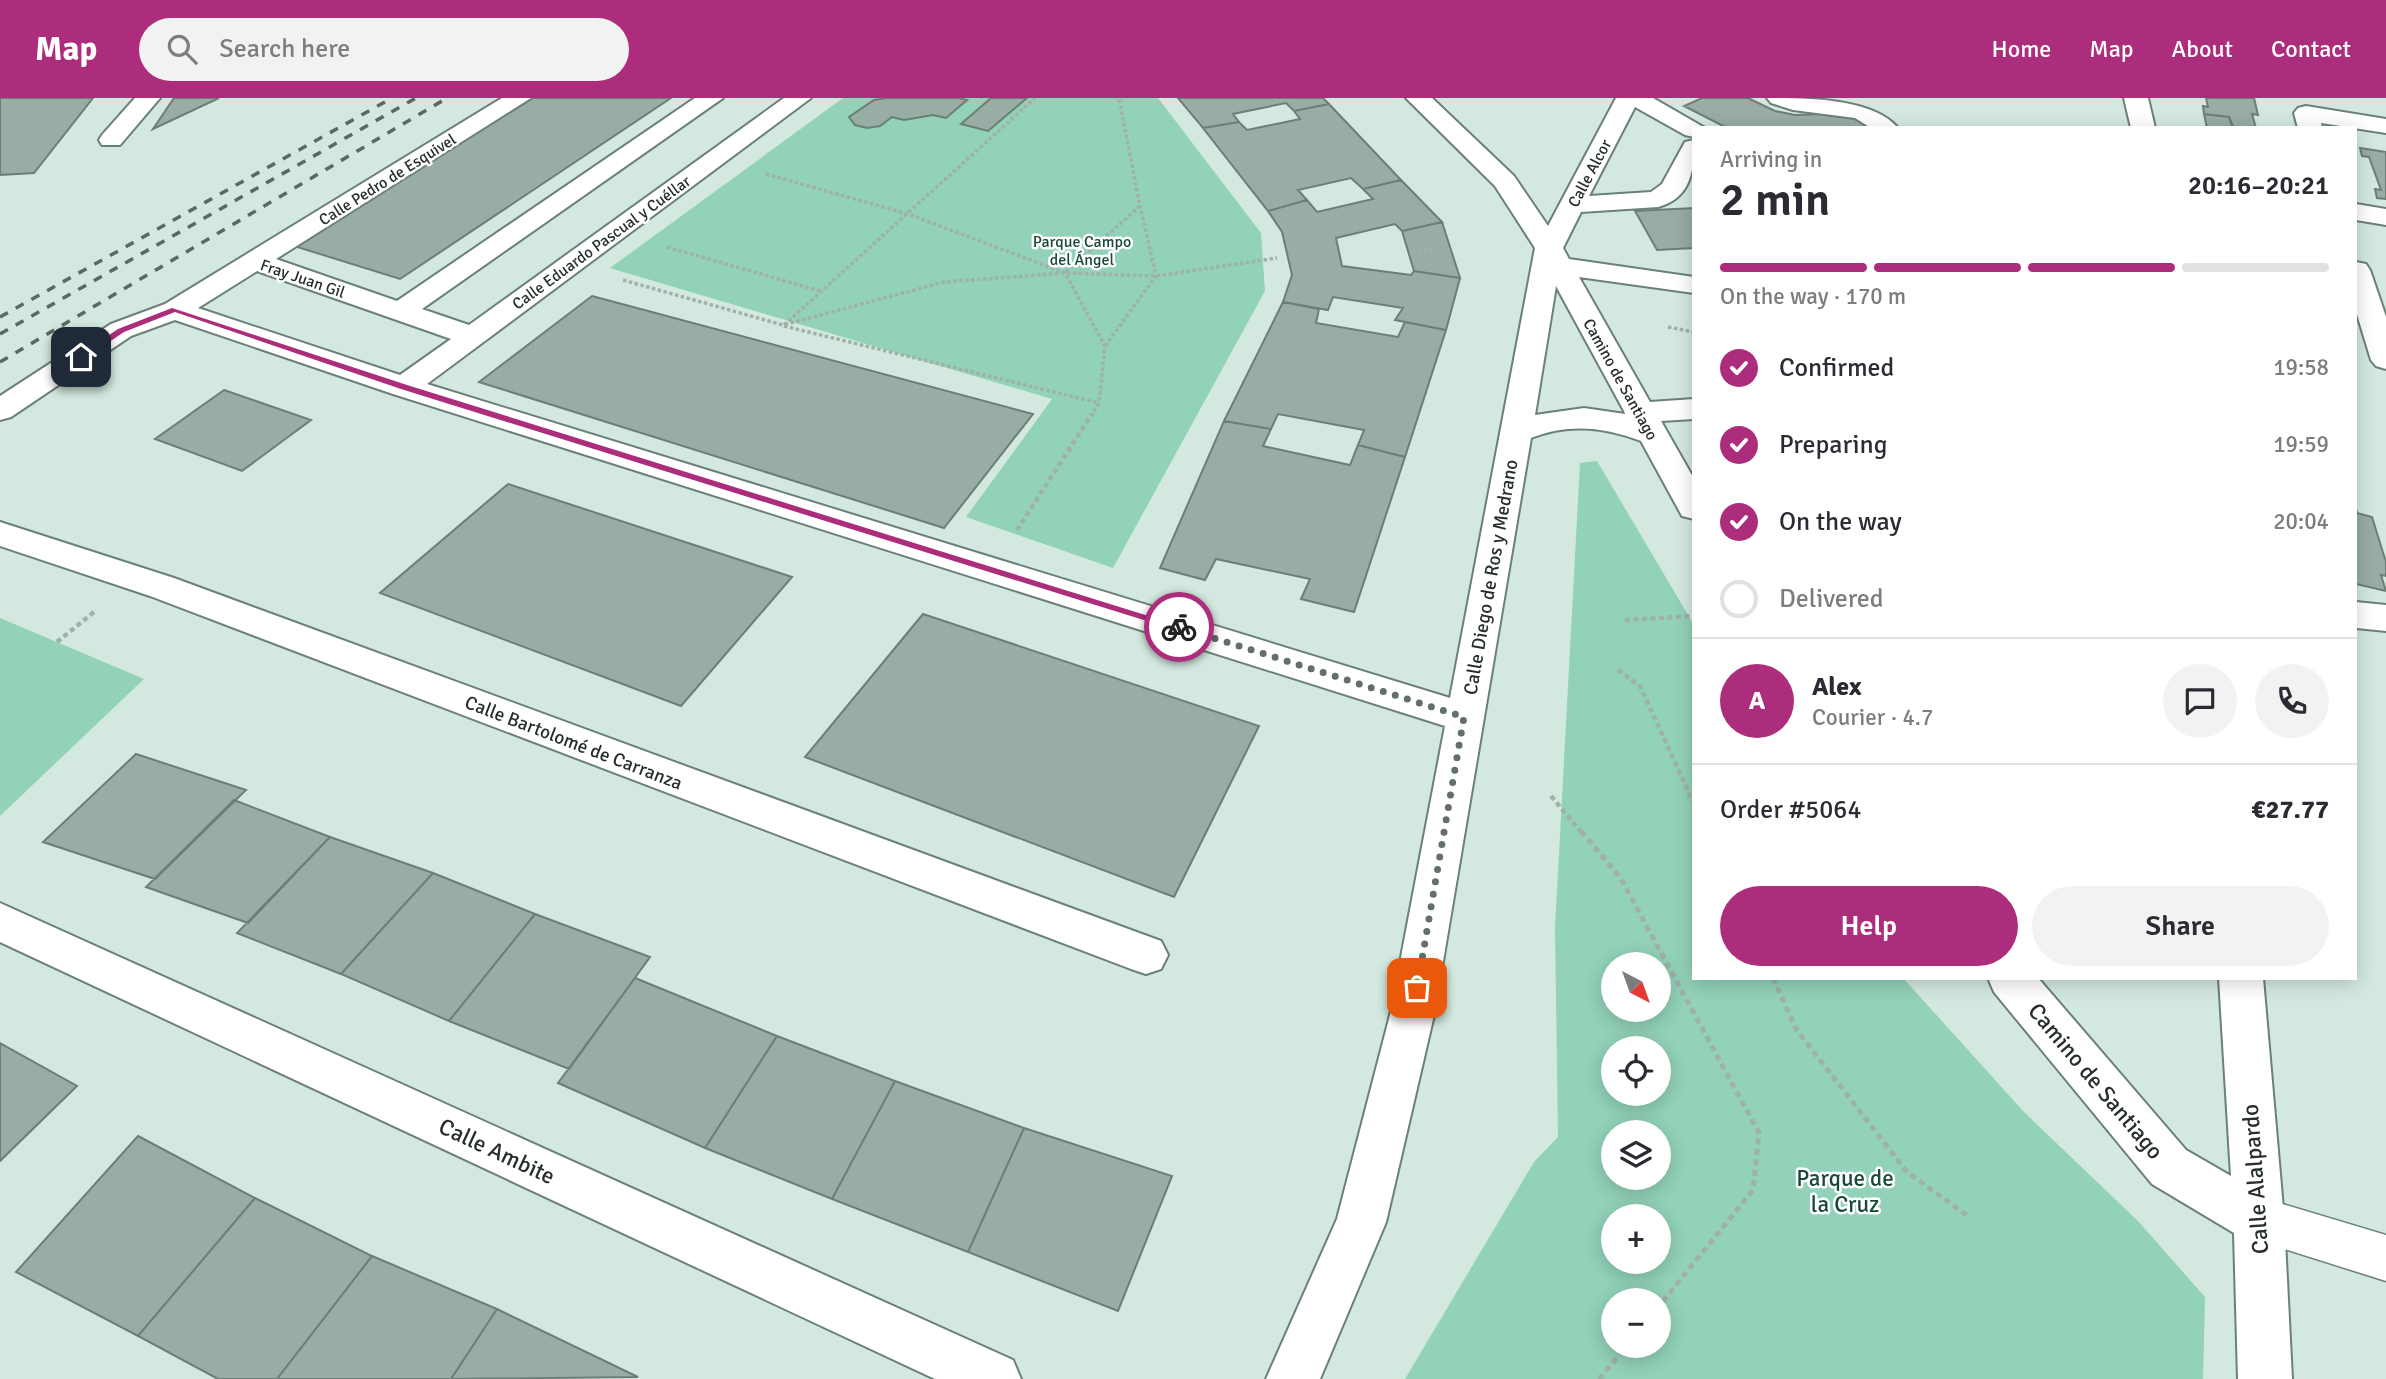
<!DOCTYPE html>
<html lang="en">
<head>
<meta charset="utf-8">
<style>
  :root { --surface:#fff; --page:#f2f2f3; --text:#2b2b33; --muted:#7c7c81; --line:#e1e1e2; --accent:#ac2d7b }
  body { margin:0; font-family:Signika,sans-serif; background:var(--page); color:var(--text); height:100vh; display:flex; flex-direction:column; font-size:26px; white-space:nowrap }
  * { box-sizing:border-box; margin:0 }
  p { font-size:23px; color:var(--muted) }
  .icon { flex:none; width:38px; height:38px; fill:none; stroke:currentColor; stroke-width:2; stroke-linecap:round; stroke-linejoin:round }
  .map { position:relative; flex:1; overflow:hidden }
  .details { position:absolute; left:1692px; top:28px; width:665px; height:854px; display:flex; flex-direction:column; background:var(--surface); border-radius:0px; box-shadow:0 4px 18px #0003 }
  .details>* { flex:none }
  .needle { width:46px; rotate:139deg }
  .fabs { position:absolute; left:1601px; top:854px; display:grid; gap:14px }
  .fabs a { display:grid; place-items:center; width:70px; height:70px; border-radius:50%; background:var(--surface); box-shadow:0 4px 18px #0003; font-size:35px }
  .pin { position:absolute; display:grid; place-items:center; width:60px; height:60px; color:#fff; margin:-30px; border-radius:14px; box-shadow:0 4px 10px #0006 }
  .courier { position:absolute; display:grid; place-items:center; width:70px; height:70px; margin:-35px; border:5px solid #ac2d7b; border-radius:50%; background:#fff; color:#222; box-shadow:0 2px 9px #0007 }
  .headline em { font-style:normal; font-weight:600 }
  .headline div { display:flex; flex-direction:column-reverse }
  .headline { display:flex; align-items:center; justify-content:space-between; height:119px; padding:0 28px }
  h1 { font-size:46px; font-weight:600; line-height:52px }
  .bar { display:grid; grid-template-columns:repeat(4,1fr); gap:10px 7px; align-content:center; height:84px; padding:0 28px }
  .bar i { height:9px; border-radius:5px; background:var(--line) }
  .bar .current { background:var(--accent) }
  .bar p { grid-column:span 4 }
  .line { display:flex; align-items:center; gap:18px; padding:0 28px; border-top:2px solid var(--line) }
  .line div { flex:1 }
  .round { display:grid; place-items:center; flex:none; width:74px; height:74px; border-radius:37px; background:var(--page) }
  ol { padding:0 28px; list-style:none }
  li { display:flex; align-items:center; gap:21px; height:77px }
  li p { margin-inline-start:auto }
  li .icon { padding:7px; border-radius:50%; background:var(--accent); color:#fff; stroke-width:4 }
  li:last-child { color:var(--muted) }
  li i { width:38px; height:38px; border:4px solid var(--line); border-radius:50% }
  .cta { display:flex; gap:14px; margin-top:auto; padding:14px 28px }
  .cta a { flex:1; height:80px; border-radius:42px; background:var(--accent); color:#fff; font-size:28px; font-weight:600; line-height:80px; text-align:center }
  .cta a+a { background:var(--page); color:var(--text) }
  header { display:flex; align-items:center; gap:42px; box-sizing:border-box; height:98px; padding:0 35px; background:var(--accent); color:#fff }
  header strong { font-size:33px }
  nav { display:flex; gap:38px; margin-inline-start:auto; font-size:24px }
  .search { width:490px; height:63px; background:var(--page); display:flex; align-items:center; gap:18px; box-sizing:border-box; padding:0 24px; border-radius:38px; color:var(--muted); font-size:26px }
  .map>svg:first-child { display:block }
</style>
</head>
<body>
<header>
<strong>Map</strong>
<div class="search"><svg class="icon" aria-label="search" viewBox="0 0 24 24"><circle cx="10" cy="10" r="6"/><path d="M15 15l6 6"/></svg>Search here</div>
<nav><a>Home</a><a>Map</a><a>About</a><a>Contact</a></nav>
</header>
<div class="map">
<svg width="2386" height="1281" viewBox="0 0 2386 1281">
  <rect width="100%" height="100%" fill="#d3e9df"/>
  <path fill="#92d2b8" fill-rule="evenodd" d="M 843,0 L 1158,0 L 1261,135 L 1265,193 L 1113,470 L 966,419 L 1052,301 L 610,170 Z
    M 1597,363 L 1694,527 L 1694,880 L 1903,880 L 2024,1014 L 2138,1123 L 2205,1199 L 2203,1281 L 1405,1281 L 1534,1064 L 1558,1039 L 1555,830 L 1580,365 ZM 1659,866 L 1659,912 L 1614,912 L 1614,866 ZM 1614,950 L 1659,950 L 1659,996 L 1614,996 ZM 1614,1034 L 1659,1034 L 1659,1080 L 1614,1080 ZM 1614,1118 L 1659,1118 L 1659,1164 L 1614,1164 ZM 1614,1202 L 1659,1202 L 1659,1248 L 1614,1248 Z
    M 0,520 L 144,581 L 0,718 Z"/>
  <path fill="#98ada4" stroke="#6b7f76" stroke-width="2" d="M 0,0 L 93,0 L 34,75 L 0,77 Z
    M 174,0 L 219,0 L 153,31 Z
    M 533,0 L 671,0 L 400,181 L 291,147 Z
    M 887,0 L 958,0 L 967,2 L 946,20 L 933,17 L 904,22 L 892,19 L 880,28 L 867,30 L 855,27 L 849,19 L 874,2 Z
    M 991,0 L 1027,0 L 988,33 L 961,26 Z
    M 1178,0 L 1323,0 L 1329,6 L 1294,13 L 1286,5 L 1233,16 L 1239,24 L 1203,30 Z
    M 1702,0 L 1748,0 L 1775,13 L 1795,17 L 1856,15 L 1868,30 L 1727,30 L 1684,8 Z
    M 2206,0 L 2254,0 L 2258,17 L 2252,16 L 2256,30 L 2232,29 L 2229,19 L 2204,16 L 2203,8 L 2208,9 Z
    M 1329,6 L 1401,82 L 1363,91 L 1351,80 L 1298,92 L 1307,102 L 1268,113 L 1203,30 L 1239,24 L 1247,32 L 1300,21 L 1294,13 Z
    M 2204,16 L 2229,19 L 2234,30 L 2207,30 Z
    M 2360,50 L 2386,54 L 2386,101 L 2377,100 L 2375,91 L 2381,92 L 2369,59 L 2362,58 Z
    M 1401,82 L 1442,124 L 1402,133 L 1395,126 L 1336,140 L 1342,168 L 1411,177 L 1414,173 L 1460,180 L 1446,232 L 1395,222 L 1403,210 L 1333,199 L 1328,212 L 1283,204 L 1292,177 L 1282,134 L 1268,113 L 1307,102 L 1317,114 L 1373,101 L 1363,91 Z
    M 1694,110 L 1694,150 L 1657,152 L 1635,113 Z
    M 1442,124 L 1460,180 L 1414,173 L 1402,133 Z
    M 592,198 L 1033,316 L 944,430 L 479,284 Z
    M 1283,204 L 1319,211 L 1316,225 L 1398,239 L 1405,224 L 1446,232 L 1405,359 L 1358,347 L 1364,332 L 1278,316 L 1271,331 L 1224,323 Z
    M 224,292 L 311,322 L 242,373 L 155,341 Z
    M 1224,323 L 1271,331 L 1263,348 L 1350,367 L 1358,347 L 1405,359 L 1354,514 L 1301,501 L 1310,481 L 1216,461 L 1205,482 L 1160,470 Z
    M 508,386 L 792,479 L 681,608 L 380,495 Z
    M 2356,410 L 2357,415 L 2372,419 L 2386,464 L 2386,478 L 2381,477 L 2386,493 L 2356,486 Z
    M 923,516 L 1259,628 L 1174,799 L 805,659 Z
    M 136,656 L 246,692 L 155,781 L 43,744 Z
    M 234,702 L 330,739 L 248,825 L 146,789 Z
    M 330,739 L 433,775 L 341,876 L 237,835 Z
    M 433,775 L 535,816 L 449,923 L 341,876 Z
    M 535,816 L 650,859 L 569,971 L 449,923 Z
    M 635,880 L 777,938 L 705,1050 L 558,985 Z
    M 777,938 L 895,983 L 832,1101 L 705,1050 Z
    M 0,945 L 77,988 L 0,1063 Z
    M 895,983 L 1024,1030 L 968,1154 L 832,1101 Z
    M 1024,1030 L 1172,1078 L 1118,1213 L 968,1154 Z
    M 138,1038 L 255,1100 L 138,1238 L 16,1174 Z
    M 255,1100 L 372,1158 L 277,1281 L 218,1281 L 138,1238 Z
    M 372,1158 L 497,1211 L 451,1281 L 277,1281 Z
    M 497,1211 L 638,1279 L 451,1281 Z"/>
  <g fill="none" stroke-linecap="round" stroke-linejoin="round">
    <defs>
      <path id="service" d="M 2259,1099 L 2386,1137 L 2386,1183 L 2243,1138 L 2236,1122 L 2243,1106 Z"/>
      <path id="pedestrian" d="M 0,424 L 174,480 L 1161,843 L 1168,857 L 1161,871 L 1146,876 L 1131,871 L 150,498 L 0,448 Z"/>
      <path id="minor" d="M 135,0 L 160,0 L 120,47 L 102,47 L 99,42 L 102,37 Z
        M 502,0 L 531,0 L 276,161 L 397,203 L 695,0 L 723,0 L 422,211 L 469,227 L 784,0 L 811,0 L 427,286 L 1450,600 L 1535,150 L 1495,88 L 1406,0 L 1432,0 L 1514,78 L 1548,128 L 1616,0 L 1653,0 L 1705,30 L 1694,30 L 1694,39 L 1685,37 L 1635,9 L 1589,98 L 1651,94 L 1662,86 L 1685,44 L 1694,42 C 1694,71 1692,100 1658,109 L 1581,114 L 1563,150 L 1569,161 L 1694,179 L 1694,195 L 1579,179 L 1650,304 L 1694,301 L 1694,321 L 1661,323 L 1694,381 L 1694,421 L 1682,418 L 1641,343 C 1604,329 1569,325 1531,340 L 1434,917 L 1386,1124 L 1320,1281 L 1266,1281 L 1337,1121 L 1390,917 L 1445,628 L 393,296 L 175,222 L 131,238 L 11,319 L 0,322 L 0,298 L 111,226 L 165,206 ZM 257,173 L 451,241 L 400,277 L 198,210 ZM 1556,188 L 1624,313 L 1625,316 L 1584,310 L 1535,317 Z
        M 1767,0 C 1806,0 1873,0 1898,30 L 1871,30 L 1855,20 L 1793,12 L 1771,5 Z
        M 2124,0 L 2148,0 L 2155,30 L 2131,30 Z
        M 2306,8 L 2386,21 L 2386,35 L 2321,25 L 2322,30 L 2298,30 L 2294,15 L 2298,10 Z
        M 2356,106 L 2386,111 L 2386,127 L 2356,122 Z
        M 2356,164 L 2366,166 L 2370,172 L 2386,219 L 2386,271 L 2376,268 L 2371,262 L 2356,213 Z
        M 2356,504 L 2386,507 L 2386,533 L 2356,530 Z
        M 0,805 L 1013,1262 L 1021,1281 L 935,1281 L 0,844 Z
        M 1988,880 L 2038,880 L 2186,1052 L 2231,1078 L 2219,880 L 2263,880 L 2284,1122 L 2292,1281 L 2238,1281 L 2234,1135 L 2152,1086 L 1994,894 Z"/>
    </defs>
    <use href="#service" stroke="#6b8077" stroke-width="3"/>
    <use href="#pedestrian" stroke="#6b8077" stroke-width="4"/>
    <use href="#minor" stroke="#6b8077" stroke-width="4"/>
    <path stroke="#9fb1a9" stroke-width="3.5" stroke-dasharray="3.5 2.5" stroke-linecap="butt" d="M 766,76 L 908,116 L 1065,175 L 1105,248 L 1099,305 L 1091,318
      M 667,149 L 820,193
      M 1412,154 L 1435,152
      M 1066,174 L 1140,108 L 1119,0
      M 623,182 L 783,227 L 944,184 L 1065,175 L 1156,178 L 1277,160
      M 784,227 L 1035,0
      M 784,228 L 1099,305
      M 1668,229 L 1694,234
      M 1105,248 L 1156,178 L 1140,108"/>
    <path stroke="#9fb1a9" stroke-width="4.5" stroke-dasharray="5 3.5" stroke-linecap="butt" d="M 1017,432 L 1092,316
      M 1625,522 L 1694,518
      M 57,544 L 94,514
      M 1618,572 L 1640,588 L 1694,706
      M 1551,698 L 1582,735"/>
    <path stroke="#9fb1a9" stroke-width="5" stroke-dasharray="6 4.5" stroke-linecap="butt" d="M 1581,733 L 1620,779 L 1759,1035 L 1753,1092 L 1659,1208
      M 1773,880 L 1796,931 L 1907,1074 L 1968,1118
      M 1599,1281 L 1627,1248"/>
    <use href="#service" fill="#fff" fill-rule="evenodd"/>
    <use href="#pedestrian" fill="#fff" fill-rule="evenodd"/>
    <use href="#minor" fill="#fff" fill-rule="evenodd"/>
    <path stroke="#5b6863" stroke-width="3.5" stroke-dasharray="9 9" stroke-linecap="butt" d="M 0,219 L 392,0
      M 0,236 L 416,0
      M 0,264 L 447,0"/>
  </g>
  <path fill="#ac2d7b" d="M 172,210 L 407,287 L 1184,529 L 1179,533 L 401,291 L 175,214 L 124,234 L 84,261 L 76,259 L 118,231 Z"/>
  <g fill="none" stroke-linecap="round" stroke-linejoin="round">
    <path stroke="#63706a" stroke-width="7" stroke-dasharray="0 12.6" d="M 1179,529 L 1464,619 L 1417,890"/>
  </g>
  <g text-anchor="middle" stroke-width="5" stroke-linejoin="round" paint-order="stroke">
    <g font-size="16" fill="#262f2b" stroke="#fff">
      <text transform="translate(1589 75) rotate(-62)" y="6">Calle Alcor</text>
      <text transform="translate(387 81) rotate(-32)" y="6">Calle Pedro de Esquivel</text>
      <text transform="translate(601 144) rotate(-36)" y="6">Calle Eduardo Pascual y Cuéllar</text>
      <text transform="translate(303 180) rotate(19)" y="6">Fray Juan Gil</text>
      <text transform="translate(1621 281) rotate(61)" y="6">Camino de Santiago</text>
    </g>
    <g font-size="16" fill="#1a4939" stroke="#fff">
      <text x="1082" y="149">Parque Campo<tspan x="1082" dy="18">del Ángel</tspan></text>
    </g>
    <g font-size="19" fill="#262f2b" stroke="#fff">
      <text transform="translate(1490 479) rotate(-80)" y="7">Calle Diego de Ros y Medrano</text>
      <text transform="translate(574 644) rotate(21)" y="7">Calle Bartolomé de Carranza</text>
    </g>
    <g font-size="23" fill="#262f2b" stroke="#fff">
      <text transform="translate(2096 983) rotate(50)" y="8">Camino de Santiago</text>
      <text transform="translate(497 1053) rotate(25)" y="8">Calle Ambite</text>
      <text transform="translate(2255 1081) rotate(-94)" y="8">Calle Alalpardo</text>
    </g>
    <g font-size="23" fill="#1a4939" stroke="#fff">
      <text x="1845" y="1088">Parque de<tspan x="1845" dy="26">la Cruz</tspan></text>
    </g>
  </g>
</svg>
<div class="fabs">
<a><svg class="needle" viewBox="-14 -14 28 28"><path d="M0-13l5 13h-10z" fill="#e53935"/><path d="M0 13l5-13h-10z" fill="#7c7c81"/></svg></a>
<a><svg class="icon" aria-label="locate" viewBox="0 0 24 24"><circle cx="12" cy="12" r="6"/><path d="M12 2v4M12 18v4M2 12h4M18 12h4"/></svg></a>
<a><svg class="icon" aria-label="layers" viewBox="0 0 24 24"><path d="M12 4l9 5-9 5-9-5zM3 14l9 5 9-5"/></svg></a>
<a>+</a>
<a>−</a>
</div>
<div class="pin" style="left:1417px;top:890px;background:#ea580c"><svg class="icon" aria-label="bag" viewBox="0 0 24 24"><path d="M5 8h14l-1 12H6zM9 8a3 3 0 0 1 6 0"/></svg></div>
<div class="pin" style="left:81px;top:259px;background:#1f2937"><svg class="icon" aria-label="home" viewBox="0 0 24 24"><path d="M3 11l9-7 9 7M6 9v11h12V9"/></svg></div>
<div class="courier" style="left:1179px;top:529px"><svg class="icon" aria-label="bike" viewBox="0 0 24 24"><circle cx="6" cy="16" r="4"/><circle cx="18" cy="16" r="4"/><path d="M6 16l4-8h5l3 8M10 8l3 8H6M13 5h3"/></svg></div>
<section class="details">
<div class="headline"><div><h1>2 min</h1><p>Arriving in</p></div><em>20:16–20:21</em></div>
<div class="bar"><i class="current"></i><i class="current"></i><i class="current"></i><i></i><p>On the way · 170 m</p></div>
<ol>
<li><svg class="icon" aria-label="check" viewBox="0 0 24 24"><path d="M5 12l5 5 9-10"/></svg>Confirmed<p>19:58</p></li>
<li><svg class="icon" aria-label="check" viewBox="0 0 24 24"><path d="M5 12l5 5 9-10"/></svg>Preparing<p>19:59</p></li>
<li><svg class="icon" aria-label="check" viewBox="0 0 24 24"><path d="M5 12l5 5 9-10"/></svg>On the way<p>20:04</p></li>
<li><i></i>Delivered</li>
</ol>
<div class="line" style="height:126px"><b class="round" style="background:var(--accent);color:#fff">A</b><div><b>Alex</b><p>Courier · 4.7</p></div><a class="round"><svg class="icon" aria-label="chat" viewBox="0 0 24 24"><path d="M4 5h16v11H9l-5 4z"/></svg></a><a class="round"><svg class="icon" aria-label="phone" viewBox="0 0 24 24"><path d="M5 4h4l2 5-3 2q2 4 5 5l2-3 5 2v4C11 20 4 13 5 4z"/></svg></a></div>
<div class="line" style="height:91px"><div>Order #5064</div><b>€27.77</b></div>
<div class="cta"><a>Help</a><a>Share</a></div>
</section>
</div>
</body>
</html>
